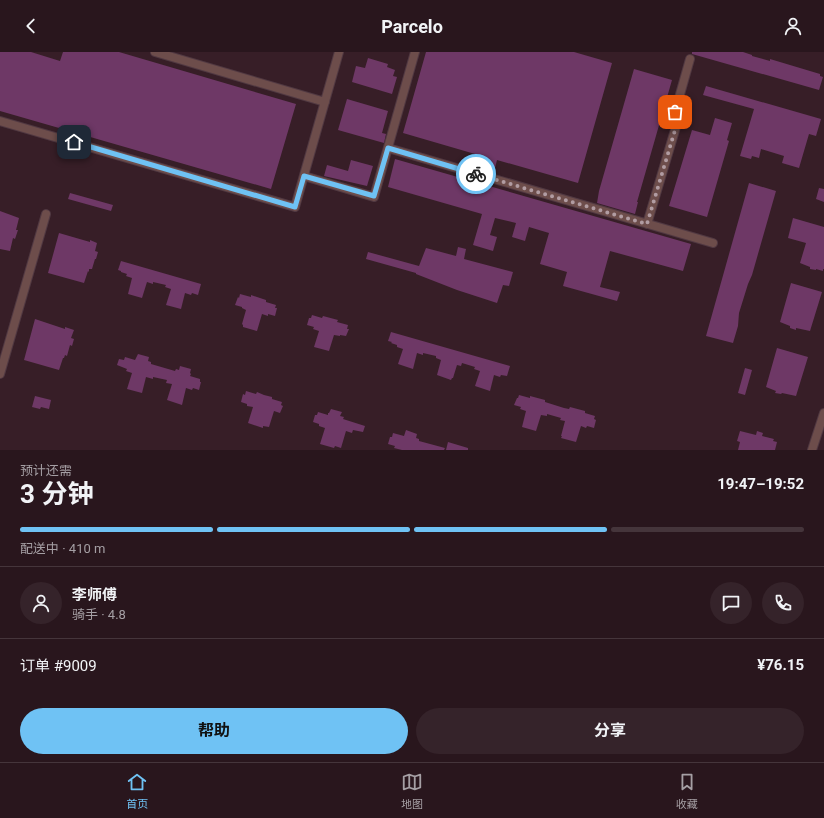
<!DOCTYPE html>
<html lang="zh">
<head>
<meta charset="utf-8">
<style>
  :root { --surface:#29161d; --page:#35232a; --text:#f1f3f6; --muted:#a59fa4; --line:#45353b; --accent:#6fc2f4 }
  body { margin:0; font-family:Roboto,"Noto Sans SC",sans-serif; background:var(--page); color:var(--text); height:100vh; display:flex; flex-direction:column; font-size:15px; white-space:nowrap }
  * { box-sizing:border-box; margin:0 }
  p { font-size:13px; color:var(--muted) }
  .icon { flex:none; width:22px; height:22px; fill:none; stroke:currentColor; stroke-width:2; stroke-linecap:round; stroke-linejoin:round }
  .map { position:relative; height:398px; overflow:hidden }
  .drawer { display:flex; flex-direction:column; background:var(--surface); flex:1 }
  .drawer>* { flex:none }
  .pin { position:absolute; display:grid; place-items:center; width:34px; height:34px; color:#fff; margin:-17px; border-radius:8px; box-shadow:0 2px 6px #0006 }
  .courier { position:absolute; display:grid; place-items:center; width:40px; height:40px; margin:-20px; border:3px solid #6fc2f4; border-radius:50%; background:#fff; color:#222; box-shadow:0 1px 5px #0007 }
  .summary em { font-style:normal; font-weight:700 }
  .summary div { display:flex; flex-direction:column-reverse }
  .summary { display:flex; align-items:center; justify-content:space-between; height:68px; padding:0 20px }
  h1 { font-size:26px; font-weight:700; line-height:30px }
  .bar { display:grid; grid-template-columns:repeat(4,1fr); gap:6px 4px; align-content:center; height:48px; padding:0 20px }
  .bar i { height:5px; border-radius:3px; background:var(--line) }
  .bar .current { background:var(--accent) }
  .bar p { grid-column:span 4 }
  .line { display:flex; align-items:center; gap:10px; padding:0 20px; border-top:1px solid var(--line) }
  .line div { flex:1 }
  .round { display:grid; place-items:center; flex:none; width:42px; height:42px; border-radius:21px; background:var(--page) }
  .action { display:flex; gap:8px; margin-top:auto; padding:8px 20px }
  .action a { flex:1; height:46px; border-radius:24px; background:var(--accent); color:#111; font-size:16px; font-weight:700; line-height:46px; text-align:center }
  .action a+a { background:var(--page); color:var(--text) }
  header { display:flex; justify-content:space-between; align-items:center; height:52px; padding:0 20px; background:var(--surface); font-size:18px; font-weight:700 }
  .menu { display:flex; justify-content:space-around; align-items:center; height:56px; border-top:1px solid var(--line); background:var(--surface); font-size:11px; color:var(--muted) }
  .menu a { display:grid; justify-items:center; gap:2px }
  .menu .current { color:var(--accent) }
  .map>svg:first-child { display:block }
</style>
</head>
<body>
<header><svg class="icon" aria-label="back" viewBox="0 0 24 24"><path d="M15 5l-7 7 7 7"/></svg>Parcelo<svg class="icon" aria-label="person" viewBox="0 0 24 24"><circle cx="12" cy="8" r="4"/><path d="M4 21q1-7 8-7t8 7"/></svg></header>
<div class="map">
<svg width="824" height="398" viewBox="0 0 824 398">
  <rect width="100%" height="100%" fill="#371e27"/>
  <path fill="#6e3866" d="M 0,0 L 31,0 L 60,9 L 63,0 L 119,0 L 296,52 L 271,137 L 0,59 Z
    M 426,0 L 574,0 L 612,11 L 578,131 L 497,108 L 494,120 L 471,114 L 475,102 L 403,81 Z
    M 692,0 L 743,0 L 752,3 L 752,4 L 770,9 L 770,7 L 820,22 L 820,24 L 823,25 L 819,38 L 692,2 Z
    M 368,6 L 388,12 L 387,15 L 395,18 L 393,24 L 397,25 L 392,42 L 352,30 L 356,14 L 365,16 Z
    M 634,17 L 672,28 L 637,150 L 638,150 L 635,162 L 597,151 L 599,139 Z
    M 706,34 L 821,67 L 816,84 L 809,82 L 799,116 L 782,111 L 784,104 L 761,97 L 759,106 L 752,104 L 751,107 L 740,104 L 754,57 L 703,43 Z
    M 347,47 L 388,59 L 382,81 L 386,82 L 384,91 L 338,78 Z
    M 715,66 L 732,71 L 727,88 L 729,89 L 707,165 L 669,154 L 692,78 L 710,83 Z
    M 395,107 L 691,192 L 683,219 L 610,199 L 600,235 L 620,240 L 617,249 L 563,234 L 567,220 L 540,212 L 549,181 L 529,175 L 525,189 L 512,185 L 516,171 L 495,166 L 490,183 L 497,185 L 493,199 L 473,193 L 482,162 L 388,135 Z
    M 351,108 L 373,114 L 367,134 L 324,124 L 327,113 L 348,119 Z
    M 749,131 L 776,139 L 752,223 L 748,232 L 739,261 L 738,274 L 733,291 L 706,284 Z
    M 819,136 L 824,137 L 824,150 L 816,147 Z
    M 70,141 L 113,153 L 111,159 L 68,147 Z
    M 0,159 L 19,166 L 16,178 L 18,178 L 15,187 L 13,186 L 10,199 L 0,197 Z
    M 793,166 L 824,175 L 824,217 L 823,217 L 823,219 L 816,217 L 816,218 L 810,217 L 810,215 L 800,211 L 806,191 L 788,186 Z
    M 59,181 L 90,190 L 90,188 L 97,191 L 95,199 L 98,200 L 96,207 L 95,207 L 92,217 L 89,217 L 89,220 L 88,219 L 84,231 L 48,221 Z
    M 458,195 L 466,197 L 464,207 L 513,220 L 509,234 L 503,233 L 497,251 L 457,238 L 416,222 L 416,221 L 366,207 L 368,200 L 419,214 L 426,196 L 456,204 Z
    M 121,209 L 201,232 L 198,243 L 192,241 L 191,243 L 185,241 L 181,257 L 166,253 L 171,237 L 165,235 L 166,233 L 153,230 L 153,232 L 147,230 L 142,246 L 128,242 L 132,226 L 126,224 L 127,222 L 121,220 L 121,219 L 118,218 Z
    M 791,231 L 822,240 L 810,279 L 796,276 L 796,278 L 790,276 L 790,274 L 780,270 Z
    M 240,242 L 251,245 L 251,243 L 266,248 L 266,250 L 276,253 L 275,256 L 277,256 L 275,264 L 268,262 L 268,264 L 262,262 L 257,279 L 243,275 L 243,273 L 242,272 L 246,258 L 242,256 L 242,255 L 235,253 L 238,245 L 239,246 Z
    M 312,263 L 322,266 L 323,264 L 338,268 L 337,270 L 348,273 L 347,277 L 349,277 L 346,284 L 340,283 L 340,284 L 334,283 L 329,299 L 314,295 L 319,279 L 313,277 L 314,275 L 307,273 L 309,266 L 311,266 Z
    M 35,267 L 65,277 L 65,275 L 74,278 L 71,286 L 74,287 L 72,294 L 70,293 L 67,304 L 65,303 L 64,306 L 63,306 L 59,318 L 24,308 Z
    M 391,280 L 510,314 L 507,324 L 501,323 L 500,325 L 494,323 L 490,339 L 475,334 L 480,319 L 474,317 L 475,315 L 462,311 L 461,314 L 457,313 L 453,326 L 452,326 L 451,328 L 437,323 L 441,308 L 436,306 L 436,304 L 423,301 L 423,303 L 417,301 L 413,317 L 398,312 L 403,297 L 397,295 L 397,293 L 391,291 L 392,290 L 388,289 Z
    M 777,296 L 808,305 L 796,344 L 782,341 L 781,342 L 775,341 L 776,339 L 766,335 Z
    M 138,302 L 149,305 L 148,309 L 151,310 L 151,312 L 175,319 L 176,317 L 179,318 L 180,314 L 191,317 L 190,321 L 191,322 L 190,324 L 200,327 L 200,330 L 201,330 L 199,338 L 193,336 L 192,338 L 186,336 L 182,353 L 167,348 L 172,332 L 166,331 L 167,328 L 153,325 L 153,327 L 146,325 L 142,341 L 127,337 L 132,321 L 126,319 L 127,317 L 117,313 L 119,307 L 124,308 L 125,305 L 135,308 Z
    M 745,316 L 752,318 L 745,343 L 738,341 Z
    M 246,339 L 256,342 L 257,340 L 264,343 L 272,345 L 272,347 L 282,350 L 281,353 L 283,354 L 280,361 L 274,359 L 269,375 L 263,374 L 263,376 L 248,371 L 253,355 L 247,354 L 247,352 L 241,350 L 243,342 L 245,343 Z
    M 519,343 L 530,346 L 530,344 L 545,348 L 545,350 L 564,356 L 569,357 L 570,355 L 585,359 L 585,361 L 595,364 L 594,367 L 596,368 L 594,376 L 587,374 L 586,376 L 581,374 L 576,390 L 561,386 L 562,384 L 561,384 L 565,369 L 560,368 L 561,366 L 547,362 L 547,364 L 541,363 L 536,379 L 522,375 L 526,359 L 520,357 L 521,355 L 514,353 L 517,346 L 518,346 Z
    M 35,344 L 51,348 L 49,357 L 41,355 L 40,357 L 32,355 Z
    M 331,357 L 342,360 L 340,364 L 344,365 L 343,367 L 365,374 L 363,380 L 353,378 L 352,381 L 346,379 L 341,396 L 335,394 L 334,396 L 320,392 L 325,376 L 319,374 L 319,372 L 313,370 L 315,363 L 317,363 L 318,360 L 328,363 L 328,361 L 329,361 Z
    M 406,378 L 417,382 L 416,386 L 419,387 L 419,389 L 445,396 L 444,398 L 402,398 L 394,396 L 395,394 L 388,392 L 390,385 L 392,385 L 393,381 L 404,384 Z
    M 740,379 L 756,383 L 757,379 L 763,381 L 762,384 L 774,387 L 773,389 L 777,390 L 775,398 L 738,398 L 740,390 L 737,389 Z
    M 448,390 L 468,396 L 468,398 L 446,398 Z"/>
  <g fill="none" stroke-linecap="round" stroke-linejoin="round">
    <defs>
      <path id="minor" d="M 155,0 L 325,50
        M 0,69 L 295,155 L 339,0
        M 388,96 L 713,191
        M 304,124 L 374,145 L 415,0
        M 647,172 L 678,68 L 675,60 L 690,7
        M 0,322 L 46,162
        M 812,398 L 824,361"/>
    </defs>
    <use href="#minor" stroke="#513942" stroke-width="10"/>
    <use href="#minor" stroke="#6d4d4b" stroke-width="8"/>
  </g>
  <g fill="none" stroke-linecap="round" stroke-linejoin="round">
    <path stroke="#b19ca2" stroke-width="4" stroke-dasharray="0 7.2" d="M 476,122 L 647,172 L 678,68 L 675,60"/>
    <path stroke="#6fc2f4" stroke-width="5" d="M 74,90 L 295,155 L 304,124 L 374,144 L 388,96 L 476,122"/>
  </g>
</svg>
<div class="pin" style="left:675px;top:60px;background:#ea580c"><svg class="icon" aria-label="bag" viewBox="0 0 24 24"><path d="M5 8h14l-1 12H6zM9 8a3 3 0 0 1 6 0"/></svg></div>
<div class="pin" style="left:74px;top:90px;background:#1f2937"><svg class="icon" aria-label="home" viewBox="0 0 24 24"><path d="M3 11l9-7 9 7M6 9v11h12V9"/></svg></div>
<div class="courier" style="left:476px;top:122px"><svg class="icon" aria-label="bike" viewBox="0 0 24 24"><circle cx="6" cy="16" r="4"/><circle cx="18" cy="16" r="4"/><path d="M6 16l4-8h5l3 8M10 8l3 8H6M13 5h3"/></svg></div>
</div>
<section class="drawer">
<div class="summary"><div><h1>3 分钟</h1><p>预计还需</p></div><em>19:47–19:52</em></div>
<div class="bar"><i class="current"></i><i class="current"></i><i class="current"></i><i></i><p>配送中 · 410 m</p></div>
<div class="line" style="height:72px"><a class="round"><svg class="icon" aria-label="person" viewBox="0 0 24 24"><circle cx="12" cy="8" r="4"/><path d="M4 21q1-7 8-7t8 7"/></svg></a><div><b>李师傅</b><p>骑手 · 4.8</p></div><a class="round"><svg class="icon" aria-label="chat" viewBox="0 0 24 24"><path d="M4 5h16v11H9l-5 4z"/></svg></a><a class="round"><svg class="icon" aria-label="phone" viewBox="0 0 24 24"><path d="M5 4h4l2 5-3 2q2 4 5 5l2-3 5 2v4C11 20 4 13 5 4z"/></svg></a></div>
<div class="line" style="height:52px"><div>订单 #9009</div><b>¥76.15</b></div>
<div class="action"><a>帮助</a><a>分享</a></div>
</section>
<nav class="menu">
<a class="current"><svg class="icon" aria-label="home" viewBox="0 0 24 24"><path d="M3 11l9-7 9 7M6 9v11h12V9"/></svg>首页</a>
<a><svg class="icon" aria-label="map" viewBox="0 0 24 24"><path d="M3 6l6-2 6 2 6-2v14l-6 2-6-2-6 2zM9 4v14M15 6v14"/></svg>地图</a>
<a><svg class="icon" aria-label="saved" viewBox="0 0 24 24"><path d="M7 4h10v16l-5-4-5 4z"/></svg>收藏</a>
</nav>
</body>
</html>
